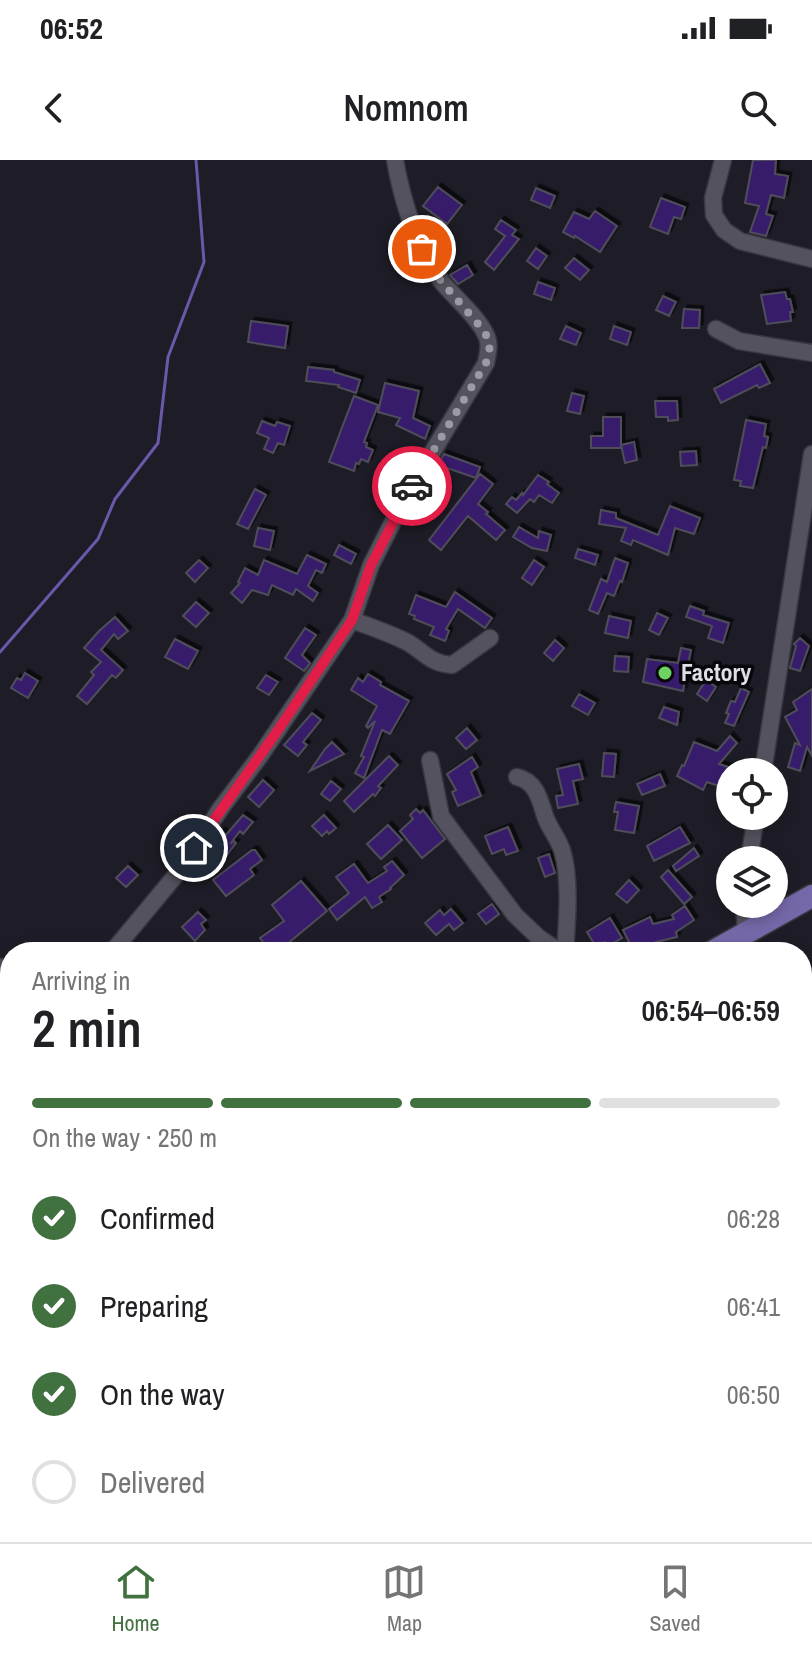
<!DOCTYPE html>
<html lang="en">
<head>
<meta charset="utf-8">
<style>
  :root { --surface:#fff; --page:#f6f6f6; --text:#202124; --muted:#757577; --line:#e0e0e0; --accent:#427140 }
  body { margin:0; font-family:"Archivo Narrow",sans-serif; background:var(--page); color:var(--text); height:100vh; display:flex; flex-direction:column; font-size:30px; white-space:nowrap }
  * { box-sizing:border-box; margin:0 }
  p { font-size:26px; color:var(--muted) }
  .icon { flex:none; width:44px; height:44px; fill:none; stroke:currentColor; stroke-width:2; stroke-linecap:round; stroke-linejoin:round }
  .map { position:relative; flex:1; overflow:hidden }
  .sheet { position:absolute; left:0px; top:782px; width:812px; height:600px; display:flex; flex-direction:column; background:var(--surface); border-radius:32px 32px 0 0; box-shadow:0 4px 12px #0003 }
  .sheet>* { flex:none }
  .buttons { position:absolute; left:716px; top:598px; display:grid; gap:16px }
  .buttons a { display:grid; place-items:center; width:72px; height:72px; border-radius:50%; background:var(--surface); box-shadow:0 4px 12px #0003; font-size:40px }
  .pin { position:absolute; display:grid; place-items:center; width:68px; height:68px; color:#fff; margin:-34px; border:4px solid #fff; border-radius:50%; box-shadow:0 2px 8px #0007 }
  .courier { position:absolute; display:grid; place-items:center; width:80px; height:80px; margin:-40px; border:6px solid #e11d48; border-radius:50%; background:#fff; color:#222; box-shadow:0 2px 10px #0007 }
  .overview em { font-style:normal; font-weight:600 }
  .overview div { display:flex; flex-direction:column-reverse }
  .overview { display:flex; align-items:center; justify-content:space-between; height:136px; padding:0 32px }
  h1 { font-size:52px; font-weight:600; line-height:60px }
  .bar { display:grid; grid-template-columns:repeat(4,1fr); gap:12px 8px; align-content:center; height:96px; padding:0 32px }
  .bar i { height:10px; border-radius:6px; background:var(--line) }
  .bar .active { background:var(--accent) }
  .bar p { grid-column:span 4 }
  ol { padding:0 32px; list-style:none }
  li { display:flex; align-items:center; gap:24px; height:88px }
  li p { margin-inline-start:auto }
  li .icon { padding:8px; border-radius:50%; background:var(--accent); color:#fff; stroke-width:4 }
  li:last-child { color:var(--muted) }
  li i { width:44px; height:44px; border:4px solid var(--line); border-radius:50% }
  .status { display:flex; justify-content:space-between; align-items:center; height:56px; padding:0 40px; background:var(--surface); direction:ltr }
  .status svg { height:22px; fill:currentColor }
  header { display:flex; justify-content:space-between; align-items:center; height:104px; padding:0 32px; background:var(--surface); font-size:36px; font-weight:600 }
  .tabs { display:flex; justify-content:space-around; align-items:center; height:112px; border-top:2px solid var(--line); background:var(--surface); font-size:22px; color:var(--muted) }
  .tabs a { display:grid; justify-items:center; gap:4px }
  .tabs .active { color:var(--accent) }
  .map>svg:first-child { display:block }
</style>
</head>
<body>
<div class="status"><b>06:52</b><svg viewBox="0 0 49 12"><path d="M0 12V9h3v3zM5 12V6h3v6zM10 12V3h3v9zM15 12V0h3v12zM26 1h20v11H26zM47 4h2v5h-2z"/></svg></div>
<header><svg class="icon" aria-label="back" viewBox="0 0 24 24"><path d="M15 5l-7 7 7 7"/></svg>Nomnom<svg class="icon" aria-label="search" viewBox="0 0 24 24"><circle cx="10" cy="10" r="6"/><path d="M15 15l6 6"/></svg></header>
<div class="map">
<svg width="812" height="1382" viewBox="0 0 812 1382">
  <defs>
    <filter id="shadow"><feDropShadow dx="3.5" dy="-3.5" stdDeviation="0" flood-color="#0009"/></filter>
  </defs>
  <rect width="100%" height="100%" fill="#1e1d27"/>
  <g fill="none" stroke-linecap="round" stroke-linejoin="round">
    <path stroke="#6b58aa" stroke-width="3" d="M 0,492 L 98,379 L 115,339 L 158,283 L 168,197 L 204,102 L 196,0"/>
  </g>
  <path fill="#371f6c" stroke="#4f4d59" stroke-width="2" filter="url(#shadow)" d="M 753,0 L 776,0 L 775,14 L 788,16 L 784,38 L 771,35 L 766,54 L 773,56 L 766,76 L 750,72 L 759,46 L 745,43 Z
    M 438,27 L 462,45 L 447,64 L 423,46 Z
    M 536,28 L 555,36 L 550,48 L 531,40 Z
    M 661,38 L 685,47 L 681,59 L 674,57 L 668,74 L 650,67 Z
    M 595,51 L 617,66 L 600,92 L 575,76 L 574,78 L 563,72 L 574,52 L 589,59 Z
    M 501,60 L 516,70 L 512,75 L 519,79 L 494,110 L 485,102 L 505,76 L 495,69 Z
    M 536,88 L 547,96 L 538,109 L 527,101 Z
    M 574,98 L 589,110 L 580,120 L 565,108 Z
    M 467,105 L 473,115 L 458,124 L 450,115 Z
    M 538,122 L 555,128 L 551,140 L 534,134 Z
    M 785,132 L 787,139 L 790,139 L 793,152 L 790,152 L 791,161 L 767,164 L 761,135 Z
    M 663,136 L 676,142 L 669,156 L 656,150 Z
    M 684,149 L 700,150 L 699,168 L 682,168 Z
    M 251,161 L 288,166 L 285,188 L 248,182 Z
    M 566,166 L 581,173 L 576,185 L 560,179 Z
    M 614,166 L 631,172 L 627,185 L 610,179 Z
    M 760,204 L 770,223 L 759,228 L 757,225 L 721,243 L 714,229 Z
    M 308,207 L 334,210 L 334,212 L 360,220 L 356,233 L 338,227 L 339,225 L 306,221 Z
    M 385,223 L 419,231 L 413,258 L 430,266 L 425,279 L 396,265 L 400,258 L 378,252 Z
    M 572,233 L 584,236 L 580,254 L 567,251 Z
    M 354,236 L 378,245 L 364,282 L 367,283 L 366,287 L 373,290 L 368,302 L 361,299 L 359,304 L 356,303 L 354,311 L 329,302 Z
    M 655,241 L 677,241 L 678,260 L 668,261 L 668,257 L 656,257 Z
    M 603,257 L 621,257 L 621,288 L 591,288 L 591,276 L 603,276 Z
    M 746,260 L 766,264 L 764,276 L 768,277 L 766,288 L 763,287 L 753,328 L 740,326 L 741,321 L 734,320 Z
    M 262,261 L 275,266 L 277,262 L 290,266 L 284,285 L 278,283 L 273,293 L 264,289 L 269,278 L 257,273 Z
    M 634,282 L 637,300 L 625,303 L 621,285 Z
    M 696,291 L 697,305 L 681,306 L 680,292 Z
    M 444,294 L 480,307 L 476,318 L 438,305 Z
    M 480,314 L 493,324 L 478,344 L 488,352 L 486,354 L 505,370 L 496,380 L 468,356 L 441,390 L 429,380 Z
    M 538,315 L 549,322 L 547,324 L 559,333 L 552,343 L 539,335 L 534,342 L 530,339 L 517,353 L 506,344 L 512,337 L 516,340 L 522,333 L 523,335 Z
    M 255,329 L 266,335 L 248,369 L 237,364 Z
    M 670,346 L 700,358 L 694,374 L 675,368 L 668,395 L 633,380 L 631,385 L 621,381 L 626,368 L 599,364 L 601,350 L 616,353 L 616,358 L 658,375 Z
    M 519,367 L 538,378 L 539,371 L 551,375 L 547,391 L 532,388 L 513,377 Z
    M 258,368 L 274,371 L 270,390 L 254,386 Z
    M 339,385 L 356,394 L 351,404 L 334,395 Z
    M 578,389 L 598,395 L 595,405 L 575,398 Z
    M 307,395 L 326,404 L 322,413 L 316,410 L 308,426 L 318,433 L 313,441 L 296,429 L 293,435 L 272,425 L 268,435 L 252,430 L 242,443 L 231,433 L 240,423 L 238,422 L 245,408 L 258,415 L 264,400 L 297,414 Z
    M 615,398 L 628,403 L 622,422 L 620,421 L 614,436 L 607,433 L 598,454 L 589,450 L 601,419 L 607,422 Z
    M 199,400 L 208,408 L 195,422 L 186,413 Z
    M 534,400 L 544,407 L 532,425 L 522,418 Z
    M 455,432 L 492,458 L 485,468 L 458,449 L 446,469 L 449,471 L 445,481 L 430,475 L 434,467 L 414,459 L 415,456 L 409,454 L 416,435 L 446,447 Z
    M 196,442 L 209,453 L 196,467 L 183,456 Z
    M 690,446 L 704,451 L 703,455 L 729,463 L 723,483 L 708,478 L 712,466 L 686,457 Z
    M 657,453 L 668,458 L 659,475 L 649,470 Z
    M 609,456 L 631,461 L 628,478 L 605,473 Z
    M 115,457 L 128,471 L 118,479 L 114,474 L 101,490 L 123,510 L 116,518 L 112,515 L 87,544 L 77,536 L 94,515 L 91,512 L 101,502 L 84,488 L 99,471 Z
    M 305,468 L 316,475 L 302,495 L 310,503 L 304,511 L 285,498 Z
    M 800,478 L 809,486 L 800,511 L 790,508 L 796,486 L 794,484 Z
    M 175,479 L 198,491 L 188,509 L 165,497 Z
    M 555,480 L 564,488 L 553,501 L 544,493 Z
    M 681,488 L 691,490 L 683,531 L 643,522 L 647,499 L 678,503 Z
    M 615,496 L 629,497 L 628,512 L 614,511 Z
    M 25,513 L 38,521 L 28,538 L 11,528 L 17,518 L 21,520 Z
    M 368,514 L 381,522 L 380,525 L 409,541 L 390,574 L 382,570 L 364,618 L 355,613 L 364,597 L 361,596 L 375,561 L 368,568 L 366,566 L 377,546 L 351,530 L 358,518 L 363,522 Z
    M 266,515 L 278,522 L 269,535 L 257,528 Z
    M 706,520 L 716,527 L 707,541 L 697,534 Z
    M 741,528 L 749,532 L 734,566 L 725,563 L 729,554 L 726,553 L 731,541 L 735,542 Z
    M 812,529 L 812,596 L 807,587 L 800,611 L 788,607 L 795,583 L 800,585 L 785,557 L 797,550 L 793,542 Z
    M 579,534 L 595,543 L 588,555 L 572,546 Z
    M 664,547 L 679,552 L 677,565 L 659,558 Z
    M 312,553 L 321,560 L 303,582 L 307,585 L 298,596 L 284,585 Z
    M 467,568 L 477,580 L 466,589 L 456,578 Z
    M 730,576 L 737,583 L 719,604 L 731,608 L 725,628 L 707,622 L 703,630 L 677,616 L 682,605 L 684,606 L 694,582 L 717,591 Z
    M 332,582 L 344,594 L 310,611 L 325,589 Z
    M 604,593 L 616,594 L 614,617 L 602,616 Z
    M 389,596 L 398,605 L 378,626 L 381,628 L 375,636 L 373,634 L 354,652 L 344,641 Z
    M 472,597 L 478,607 L 471,612 L 481,636 L 458,646 L 452,632 L 456,630 L 447,614 Z
    M 579,604 L 583,619 L 573,621 L 578,644 L 558,648 L 556,636 L 563,635 L 557,609 Z
    M 660,614 L 665,626 L 642,635 L 637,624 Z
    M 263,620 L 274,630 L 259,647 L 248,637 Z
    M 331,621 L 341,629 L 330,641 L 321,634 Z
    M 616,642 L 639,646 L 634,673 L 615,670 L 618,652 L 614,652 Z
    M 416,649 L 420,653 L 423,650 L 445,679 L 422,698 L 400,671 L 413,659 L 410,655 Z
    M 243,655 L 253,662 L 243,674 L 240,671 L 230,684 L 234,681 L 236,683 L 210,717 L 202,706 L 224,688 L 214,681 L 222,671 L 226,675 Z
    M 324,655 L 336,668 L 329,674 L 327,671 L 322,676 L 312,666 Z
    M 388,665 L 402,680 L 381,699 L 367,684 Z
    M 508,667 L 518,691 L 506,695 L 504,689 L 492,694 L 485,676 Z
    M 680,667 L 690,683 L 654,701 L 647,686 Z
    M 694,688 L 699,696 L 676,711 L 673,706 Z
    M 252,690 L 255,690 L 262,700 L 250,709 L 254,715 L 226,736 L 213,720 Z
    M 549,694 L 555,713 L 545,717 L 538,698 Z
    M 392,701 L 404,715 L 390,728 L 391,729 L 379,737 L 382,742 L 372,748 L 365,737 L 337,760 L 329,749 L 349,733 L 336,717 L 354,704 L 368,723 L 387,711 L 384,707 Z
    M 128,706 L 138,715 L 126,727 L 116,718 Z
    M 668,710 L 692,737 L 684,744 L 661,717 Z
    M 629,720 L 639,730 L 627,743 L 616,734 Z
    M 301,721 L 327,751 L 286,785 L 276,792 L 270,792 L 260,778 L 284,761 L 272,745 Z
    M 492,744 L 499,754 L 486,764 L 478,754 Z
    M 685,746 L 694,760 L 676,772 L 677,777 L 656,782 L 658,786 L 645,792 L 634,792 L 623,770 L 650,757 L 653,764 L 674,759 L 672,755 Z
    M 451,749 L 463,763 L 454,770 L 449,764 L 436,775 L 425,763 L 440,750 L 444,755 Z
    M 198,752 L 206,760 L 201,764 L 205,770 L 195,781 L 182,767 Z
    M 610,758 L 622,778 L 608,786 L 605,782 L 596,787 L 587,772 Z
    M 622,1372 L 646,1372 L 652,1382 L 628,1382 Z"/>
  <g fill="none" stroke-linecap="round" stroke-linejoin="round">
    <defs>
      <path id="minor" d="M 723,0 L 713,38 L 714,55 L 724,70 L 740,81 L 812,99
        M 716,169 L 739,181 L 812,193
        M 352,460 C 371,467 389,473 407,482 C 426,493 429,503 452,505 L 490,478
        M 430,600 L 441,656 L 515,755 L 538,777 L 560,792
        M 763,612 L 812,294
        M 517,617 C 536,621 540,640 545,656 C 549,668 558,678 562,690 C 571,719 567,762 565,792
        M 749,700 L 756,656
        M 744,744 L 746,773
        M 112,792 L 181,709 L 221,648 L 260,596 L 352,460 L 371,405 L 406,336 L 486,203 C 488,192 491,183 485,173 C 476,155 454,137 441,121 C 417,89 402,40 395,0
        M 0,807 L 10,813
        M 802,1227 L 812,1222
        M 703,1372 L 708,1382
        M 489,1382 L 496,1372"/>
      <path id="major" d="M 712,792 L 812,736
        M 0,1189 L 10,1183"/>
    </defs>
    <use href="#minor" stroke="#37373f" stroke-width="19"/>
    <use href="#major" stroke="#37373f" stroke-width="25"/>
    <use href="#minor" stroke="#54525e" stroke-width="16"/>
    <use href="#major" stroke="#7668a8" stroke-width="22"/>
  </g>
  <g fill="none" stroke-linecap="round" stroke-linejoin="round">
    <path stroke="#9b9ba3" stroke-width="8" stroke-dasharray="0 14.4" d="M 412,326 L 486,203 L 490,186 L 485,172 L 441,121 L 429,103 L 422,89"/>
    <path stroke="#e11d48" stroke-width="10" d="M 194,688 L 276,573 L 352,460 L 371,405 L 412,326"/>
  </g>
  <circle fill="#6cd362" stroke="#08080c" stroke-width="3" cx="665" cy="513" r="8"/>
  <g text-anchor="middle" stroke-width="7" stroke-linejoin="round" paint-order="stroke">
    <g font-size="24" font-weight="bold" fill="#dfdfe6" stroke="#08080c" text-anchor="start">
      <text x="681" y="521">Factory</text>
    </g>
  </g>
</svg>
<div class="buttons">
<a><svg class="icon" aria-label="locate" viewBox="0 0 24 24"><circle cx="12" cy="12" r="6"/><path d="M12 2v4M12 18v4M2 12h4M18 12h4"/></svg></a>
<a><svg class="icon" aria-label="layers" viewBox="0 0 24 24"><path d="M12 4l9 5-9 5-9-5zM3 14l9 5 9-5"/></svg></a>
</div>
<div class="pin" style="left:422px;top:89px;background:#ea580c"><svg class="icon" aria-label="bag" viewBox="0 0 24 24"><path d="M5 8h14l-1 12H6zM9 8a3 3 0 0 1 6 0"/></svg></div>
<div class="pin" style="left:194px;top:688px;background:#1f2937"><svg class="icon" aria-label="home" viewBox="0 0 24 24"><path d="M3 11l9-7 9 7M6 9v11h12V9"/></svg></div>
<div class="courier" style="left:412px;top:326px"><svg class="icon" aria-label="car" viewBox="0 0 24 24"><path d="M5 17H2v-5l4-1 3-4h7l3 4 3 1v5h-3M9 17h6M6 11h13"/><circle cx="7" cy="17" r="2"/><circle cx="17" cy="17" r="2"/></svg></div>
<section class="sheet">
<div class="overview"><div><h1>2 min</h1><p>Arriving in</p></div><em>06:54–06:59</em></div>
<div class="bar"><i class="active"></i><i class="active"></i><i class="active"></i><i></i><p>On the way · 250 m</p></div>
<ol>
<li><svg class="icon" aria-label="check" viewBox="0 0 24 24"><path d="M5 12l5 5 9-10"/></svg>Confirmed<p>06:28</p></li>
<li><svg class="icon" aria-label="check" viewBox="0 0 24 24"><path d="M5 12l5 5 9-10"/></svg>Preparing<p>06:41</p></li>
<li><svg class="icon" aria-label="check" viewBox="0 0 24 24"><path d="M5 12l5 5 9-10"/></svg>On the way<p>06:50</p></li>
<li><i></i>Delivered</li>
</ol>
</section>
</div>
<nav class="tabs">
<a class="active"><svg class="icon" aria-label="home" viewBox="0 0 24 24"><path d="M3 11l9-7 9 7M6 9v11h12V9"/></svg>Home</a>
<a><svg class="icon" aria-label="map" viewBox="0 0 24 24"><path d="M3 6l6-2 6 2 6-2v14l-6 2-6-2-6 2zM9 4v14M15 6v14"/></svg>Map</a>
<a><svg class="icon" aria-label="saved" viewBox="0 0 24 24"><path d="M7 4h10v16l-5-4-5 4z"/></svg>Saved</a>
</nav>
</body>
</html>
